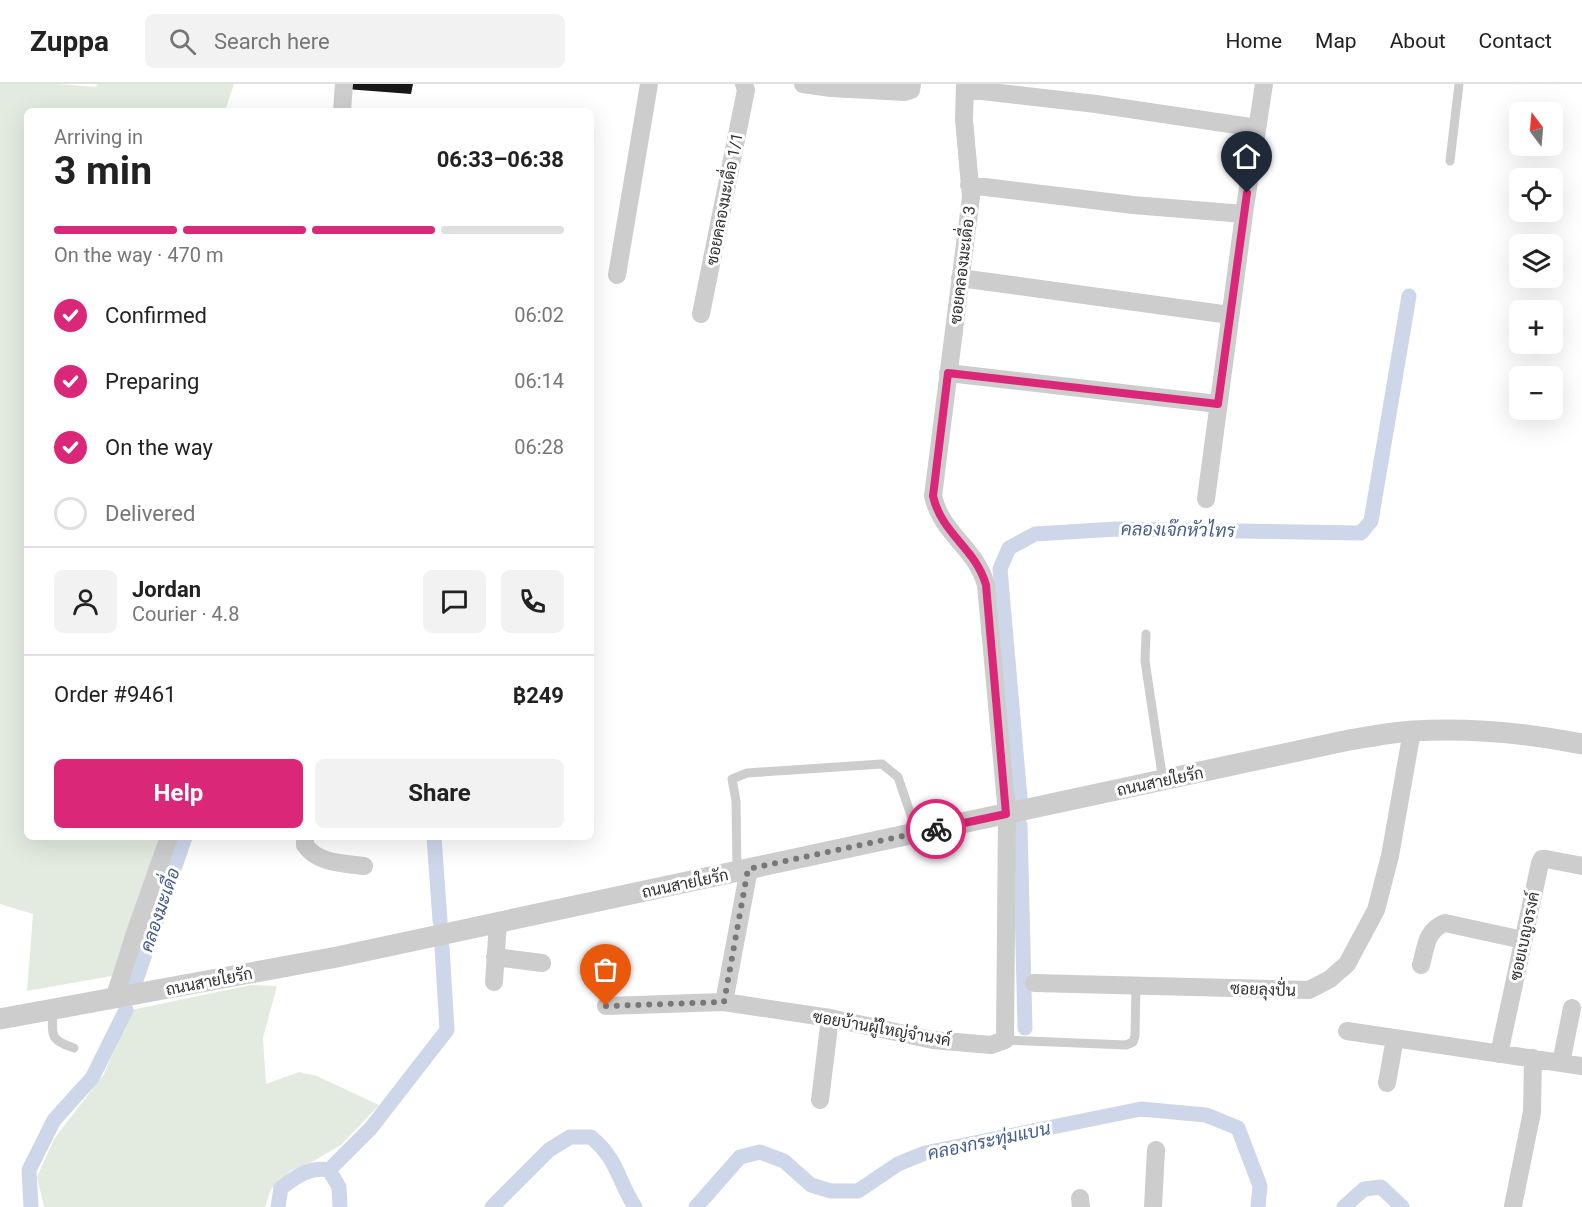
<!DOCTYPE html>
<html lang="en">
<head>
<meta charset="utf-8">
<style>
  :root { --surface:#fff; --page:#f2f2f2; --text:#222; --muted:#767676; --line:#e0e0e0; --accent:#db2777 }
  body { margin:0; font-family:Roboto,Sarabun,sans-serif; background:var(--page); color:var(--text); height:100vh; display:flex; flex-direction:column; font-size:22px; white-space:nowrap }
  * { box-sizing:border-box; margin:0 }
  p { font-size:20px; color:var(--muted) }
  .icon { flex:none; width:33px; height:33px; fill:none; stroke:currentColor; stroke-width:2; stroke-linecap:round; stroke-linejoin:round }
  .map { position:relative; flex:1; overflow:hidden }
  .panel { position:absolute; left:24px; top:24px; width:570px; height:732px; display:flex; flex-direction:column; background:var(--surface); border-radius:9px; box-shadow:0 6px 24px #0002 }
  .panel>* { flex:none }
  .needle { width:39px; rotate:344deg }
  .fabs { position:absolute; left:1509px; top:18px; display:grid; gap:12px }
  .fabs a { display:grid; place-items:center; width:54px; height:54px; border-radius:9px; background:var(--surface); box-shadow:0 6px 24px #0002; font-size:30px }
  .pin { position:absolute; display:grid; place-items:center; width:51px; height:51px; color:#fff; margin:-62px -26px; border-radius:50% 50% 50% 0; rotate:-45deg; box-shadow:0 0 6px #0007 }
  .pin .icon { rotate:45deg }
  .courier { position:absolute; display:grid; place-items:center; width:60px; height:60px; margin:-30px; border:4px solid #db2777; border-radius:50%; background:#fff; color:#222; box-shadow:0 2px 8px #0007 }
  .headline em { font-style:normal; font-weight:700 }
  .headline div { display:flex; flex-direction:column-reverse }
  .headline { display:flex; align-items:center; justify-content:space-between; height:102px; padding:0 30px }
  h1 { font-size:39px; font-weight:700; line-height:45px }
  .bar { display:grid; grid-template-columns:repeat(4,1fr); gap:9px 6px; align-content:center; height:72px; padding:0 30px }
  .bar i { height:8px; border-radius:4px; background:var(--line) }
  .bar .selected { background:var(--accent) }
  .bar p { grid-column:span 4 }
  .line { display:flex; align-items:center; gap:15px; padding:0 30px; border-top:2px solid var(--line) }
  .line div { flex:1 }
  .round { display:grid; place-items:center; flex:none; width:63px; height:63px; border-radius:9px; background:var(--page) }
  ol { padding:0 30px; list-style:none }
  li { display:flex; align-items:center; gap:18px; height:66px }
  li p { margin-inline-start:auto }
  li .icon { padding:6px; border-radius:50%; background:var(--accent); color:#fff; stroke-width:4 }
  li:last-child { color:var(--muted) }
  li i { width:33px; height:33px; border:3px solid var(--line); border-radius:50% }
  .action { display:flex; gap:12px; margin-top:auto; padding:12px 30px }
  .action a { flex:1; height:69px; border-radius:9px; background:var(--accent); color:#fff; font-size:24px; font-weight:700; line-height:69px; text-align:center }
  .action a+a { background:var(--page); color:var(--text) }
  header { display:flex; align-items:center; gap:36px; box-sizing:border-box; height:84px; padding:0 30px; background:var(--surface); border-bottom:2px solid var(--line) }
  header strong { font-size:28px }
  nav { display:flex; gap:33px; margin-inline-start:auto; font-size:21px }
  .search { width:420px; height:54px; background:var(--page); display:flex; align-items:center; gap:15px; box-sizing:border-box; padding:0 21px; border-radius:9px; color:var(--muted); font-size:22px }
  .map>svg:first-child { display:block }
</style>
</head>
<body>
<header>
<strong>Zuppa</strong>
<div class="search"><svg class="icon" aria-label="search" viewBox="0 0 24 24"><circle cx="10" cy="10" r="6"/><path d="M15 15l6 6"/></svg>Search here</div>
<nav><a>Home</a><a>Map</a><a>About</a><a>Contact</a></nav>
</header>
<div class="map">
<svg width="1582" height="1123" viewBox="0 0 1582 1123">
  <rect width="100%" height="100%" fill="#fff"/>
  <path fill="#e3ebe0" d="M 0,0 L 59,0 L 96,3 L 97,0 L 234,0 L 225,27 L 27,27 L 27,753 L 161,753 L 112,892 L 27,907 L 33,830 L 0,820 Z
    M 251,901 L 277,902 L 263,954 L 266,1000 L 299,988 L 317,992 L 379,1021 L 342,1060 L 312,1078 L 291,1087 L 271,1105 L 265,1123 L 44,1123 L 37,1093 L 54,1055 L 104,990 L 131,926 Z"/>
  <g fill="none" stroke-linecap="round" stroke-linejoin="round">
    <path stroke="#ced7e9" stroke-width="15" d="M 1020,714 L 1000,485 L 1009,464 L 1035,450 L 1116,445 L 1361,449 L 1371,437 L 1409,212
      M 1020,741 L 1025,944
      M 434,753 L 440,837
      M 135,899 L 185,753
      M 329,1086 L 371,1044 L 447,946 L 442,863
      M 31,1123 L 29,1086 L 54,1036 L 92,994 L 126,926
      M 278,1123 L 281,1104 C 296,1093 310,1082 329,1086 L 339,1103 L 340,1123
      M 492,1123 L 549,1066 L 570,1053 L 591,1053 C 619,1077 617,1095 635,1123
      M 696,1123 L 740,1073 L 760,1068 L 784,1077 L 811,1101 L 831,1107 L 858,1107 L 898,1080 L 925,1069 L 1141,1025 L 1206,1031 L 1238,1044 L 1260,1102 L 1258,1123
      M 1344,1123 L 1364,1105 L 1381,1103 L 1402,1123"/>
  </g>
  <path fill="#171717" d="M 346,0 L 413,0 L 411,10 L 346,5 Z"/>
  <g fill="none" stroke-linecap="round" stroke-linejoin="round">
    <path stroke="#cdcdcd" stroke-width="9" d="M 1450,77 L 1459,0
      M 1146,550 L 1145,577 L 1163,697
      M 737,788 L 736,717 L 732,695 L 747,689 L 882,680 L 898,693 L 917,749
      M 53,926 C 52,951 49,956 74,964
      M 1005,956 L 1126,961 L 1133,958 L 1135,952 L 1136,901"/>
    <path stroke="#cdcdcd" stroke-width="18" d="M 803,0 L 831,4 L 905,8 L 911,6 L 912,0
      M 965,5 L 1096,20 L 1257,44
      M 342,27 L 344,0
      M 969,101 L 1133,121 L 1244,130
      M 617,191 L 649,0
      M 960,194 L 1230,231
      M 701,230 L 746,6 L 744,0
      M 948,289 L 1218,320
      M 1206,415 L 1244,130 L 1264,0
      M 305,753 L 305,761 C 318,780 343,779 364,782
      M 495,873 L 542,879
      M 1421,881 C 1426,863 1426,846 1445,839 L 1523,856
      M 494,898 L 498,838
      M 1034,899 L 1309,906 L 1330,895 L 1347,880 L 1376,826 L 1390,772 L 1412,647
      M 114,915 L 135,849 L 169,753
      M 724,918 L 749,785
      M 606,922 L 724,918 L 830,934 L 933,956 L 991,961 L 1005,956 L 1007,730 L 986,501 C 975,462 942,451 933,412 L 971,113 L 964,36 L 965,0
      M 1347,947 L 1582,982
      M 1499,970 L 1540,779 L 1542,775 L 1546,775 L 1582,782
      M 1561,979 L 1572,924
      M 1387,999 L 1395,954
      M 820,1016 L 830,934
      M 1080,1114 L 1081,1123
      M 1513,1122 L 1532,1028 L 1533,974
      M 1153,1123 L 1156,1066"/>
    <path stroke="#cdcdcd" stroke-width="21" d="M 0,935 L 337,873 L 1349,656 C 1370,653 1392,648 1413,647 C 1469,644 1527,649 1582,660"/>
  </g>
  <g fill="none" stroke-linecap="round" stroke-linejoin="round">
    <path stroke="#787878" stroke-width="6" stroke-dasharray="0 10.8" d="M 606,922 L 724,918 L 748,785 L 936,745"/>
    <path stroke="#db2777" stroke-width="8" d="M 936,745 L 1006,730 L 986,501 C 975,463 942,451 933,412 L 948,289 L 1218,320 L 1247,109"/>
  </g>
  <g text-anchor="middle" stroke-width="6" stroke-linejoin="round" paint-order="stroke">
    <g font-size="16" fill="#303030" stroke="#fff">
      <text transform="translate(724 115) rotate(-79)" y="6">ซอยคลองมะเดื่อ 1/1</text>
      <text transform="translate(962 181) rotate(-83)" y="6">ซอยคลองมะเดื่อ 3</text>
      <text transform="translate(1160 697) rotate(-12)" y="6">ถนนสายใยรัก</text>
      <text transform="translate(685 799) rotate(-12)" y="6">ถนนสายใยรัก</text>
      <text transform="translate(1524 852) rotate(-78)" y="6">ซอยเบญจรงค์</text>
      <text transform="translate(209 897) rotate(-11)" y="6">ถนนสายใยรัก</text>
      <text transform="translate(1263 905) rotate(2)" y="6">ซอยลุงปั่น</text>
      <text transform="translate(882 944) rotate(10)" y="6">ซอยบ้านผู้ใหญ่จำนงค์</text>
    </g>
    <g font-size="18" font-style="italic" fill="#465c8a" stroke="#fff">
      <text transform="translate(1178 446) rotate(1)" y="6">คลองเจ๊กหัวไทร</text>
      <text transform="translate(160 826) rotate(-71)" y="6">คลองมะเดื่อ</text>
      <text transform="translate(989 1057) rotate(-12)" y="6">คลองกระทุ่มแบน</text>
    </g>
  </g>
</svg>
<div class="fabs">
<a><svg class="needle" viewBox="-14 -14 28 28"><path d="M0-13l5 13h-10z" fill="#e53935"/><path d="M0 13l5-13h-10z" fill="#767676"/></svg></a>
<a><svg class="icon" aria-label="locate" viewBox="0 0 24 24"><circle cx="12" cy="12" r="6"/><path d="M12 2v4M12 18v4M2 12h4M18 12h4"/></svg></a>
<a><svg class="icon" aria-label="layers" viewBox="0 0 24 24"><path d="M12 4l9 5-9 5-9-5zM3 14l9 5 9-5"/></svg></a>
<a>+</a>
<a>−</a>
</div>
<div class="pin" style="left:606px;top:922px;background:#ea580c"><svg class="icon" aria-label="bag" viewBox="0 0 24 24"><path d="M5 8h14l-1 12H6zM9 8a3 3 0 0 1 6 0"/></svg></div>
<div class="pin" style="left:1247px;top:109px;background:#1f2937"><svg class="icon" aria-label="home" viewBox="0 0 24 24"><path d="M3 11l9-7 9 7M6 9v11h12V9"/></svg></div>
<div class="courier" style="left:936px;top:745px"><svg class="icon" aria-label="bike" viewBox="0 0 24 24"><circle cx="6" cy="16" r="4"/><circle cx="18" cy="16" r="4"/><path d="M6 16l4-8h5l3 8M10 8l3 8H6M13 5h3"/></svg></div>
<section class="panel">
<div class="headline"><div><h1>3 min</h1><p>Arriving in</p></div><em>06:33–06:38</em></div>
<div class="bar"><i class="selected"></i><i class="selected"></i><i class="selected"></i><i></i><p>On the way · 470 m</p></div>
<ol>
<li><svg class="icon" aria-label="check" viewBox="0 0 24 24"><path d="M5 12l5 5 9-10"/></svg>Confirmed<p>06:02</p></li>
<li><svg class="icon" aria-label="check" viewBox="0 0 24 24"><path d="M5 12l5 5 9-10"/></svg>Preparing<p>06:14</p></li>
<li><svg class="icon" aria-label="check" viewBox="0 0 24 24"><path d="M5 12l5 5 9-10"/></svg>On the way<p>06:28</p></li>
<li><i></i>Delivered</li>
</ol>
<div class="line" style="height:108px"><a class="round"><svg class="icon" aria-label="person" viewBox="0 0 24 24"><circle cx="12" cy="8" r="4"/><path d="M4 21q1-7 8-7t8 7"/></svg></a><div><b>Jordan</b><p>Courier · 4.8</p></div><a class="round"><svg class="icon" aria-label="chat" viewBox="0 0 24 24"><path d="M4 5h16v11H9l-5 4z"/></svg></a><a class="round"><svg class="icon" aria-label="phone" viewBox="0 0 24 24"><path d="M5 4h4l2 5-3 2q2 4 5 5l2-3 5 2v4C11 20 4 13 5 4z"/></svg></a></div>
<div class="line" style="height:78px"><div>Order #9461</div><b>฿249</b></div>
<div class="action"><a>Help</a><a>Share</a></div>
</section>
</div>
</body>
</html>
